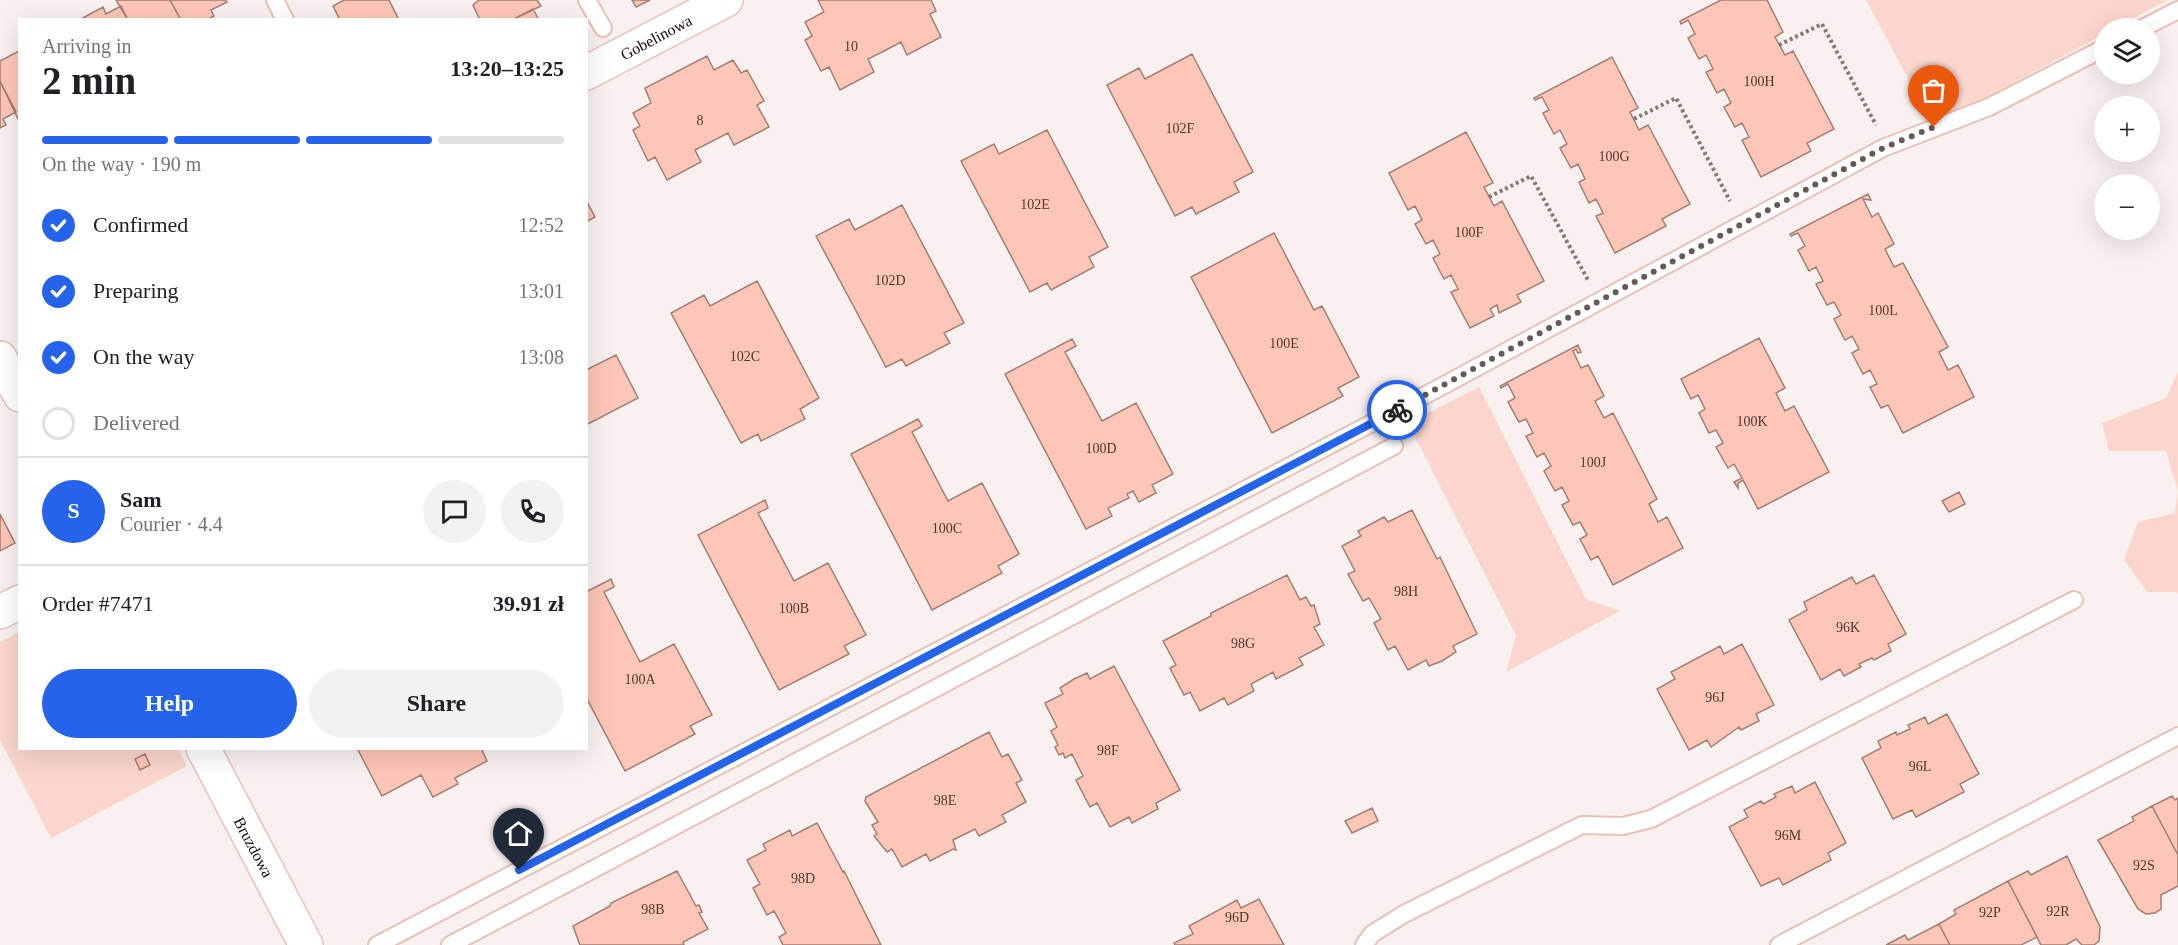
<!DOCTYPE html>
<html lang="en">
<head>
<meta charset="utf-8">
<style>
  :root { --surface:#fff; --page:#f2f2f2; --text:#202124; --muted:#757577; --line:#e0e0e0; --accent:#2563eb }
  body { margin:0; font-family:Georgia,serif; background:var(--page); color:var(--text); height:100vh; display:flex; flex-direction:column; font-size:22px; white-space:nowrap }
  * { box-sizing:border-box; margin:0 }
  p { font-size:20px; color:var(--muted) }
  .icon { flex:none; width:33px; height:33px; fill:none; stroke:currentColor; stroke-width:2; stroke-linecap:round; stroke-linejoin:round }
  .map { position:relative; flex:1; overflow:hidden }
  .details { position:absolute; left:18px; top:18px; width:570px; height:732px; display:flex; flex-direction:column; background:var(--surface); border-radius:0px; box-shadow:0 6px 24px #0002 }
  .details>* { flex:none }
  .fabs { position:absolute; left:2094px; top:18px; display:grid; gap:12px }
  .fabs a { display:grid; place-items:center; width:66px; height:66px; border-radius:50%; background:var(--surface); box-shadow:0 6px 24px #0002; font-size:30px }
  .pin { position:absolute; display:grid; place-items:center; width:51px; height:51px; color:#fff; margin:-62px -26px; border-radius:50% 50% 50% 0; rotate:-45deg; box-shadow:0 0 6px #0007 }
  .pin .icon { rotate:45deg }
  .courier { position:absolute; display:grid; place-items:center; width:60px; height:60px; margin:-30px; border:4px solid #2563eb; border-radius:50%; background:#fff; color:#222; box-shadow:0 2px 8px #0007 }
  .summary em { font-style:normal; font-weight:600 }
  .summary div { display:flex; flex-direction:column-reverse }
  .summary { display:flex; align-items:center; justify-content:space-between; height:102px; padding:0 24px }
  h1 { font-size:39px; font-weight:600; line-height:45px }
  .bar { display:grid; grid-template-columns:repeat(4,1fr); gap:9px 6px; align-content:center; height:72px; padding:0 24px }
  .bar i { height:8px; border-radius:4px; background:var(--line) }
  .bar .active { background:var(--accent) }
  .bar p { grid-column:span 4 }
  .line { display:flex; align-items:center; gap:15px; padding:0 24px; border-top:2px solid var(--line) }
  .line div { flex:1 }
  .round { display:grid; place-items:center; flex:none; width:63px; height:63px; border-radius:32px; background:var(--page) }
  ol { padding:0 24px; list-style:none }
  li { display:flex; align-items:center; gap:18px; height:66px }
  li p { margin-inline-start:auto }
  li .icon { padding:6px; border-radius:50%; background:var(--accent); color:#fff; stroke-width:4 }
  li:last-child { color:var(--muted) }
  li i { width:33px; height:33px; border:3px solid var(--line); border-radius:50% }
  .primary-button { display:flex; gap:12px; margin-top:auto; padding:12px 24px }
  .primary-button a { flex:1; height:69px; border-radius:36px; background:var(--accent); color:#fff; font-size:24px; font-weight:600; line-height:69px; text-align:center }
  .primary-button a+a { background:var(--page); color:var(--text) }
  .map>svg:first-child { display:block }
</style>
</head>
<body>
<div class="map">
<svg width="2178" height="945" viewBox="0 0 2178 945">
  <rect width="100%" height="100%" fill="#f9f1ef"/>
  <path fill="#fad6cc" d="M 1866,0 L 2168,0 L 2114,28 L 2104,28 L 2104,34 L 1959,112 L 1927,114 Z
    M 2178,372 L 2178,594 L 2177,592 L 2147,592 L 2124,560 L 2138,522 L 2175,513 L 2178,491 L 2166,451 L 2109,451 L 2102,423 L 2166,398 Z
    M 1479,387 L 1586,599 L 1620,611 L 1506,672 L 1516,635 L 1408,423 Z
    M 19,632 L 20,748 L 178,749 L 187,766 L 51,838 L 0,740 L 0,642 Z"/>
  <path fill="#fec6b6" stroke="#a37e74" stroke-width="1.5" d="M 116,0 L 170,0 L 181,20 L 128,20 Z
    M 170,0 L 225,0 L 227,2 L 211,10 L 214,16 L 207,20 L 181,20 Z
    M 344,0 L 389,0 L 399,20 L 340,20 L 333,6 Z
    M 479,0 L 537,0 L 541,6 L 512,20 L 480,20 L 473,5 Z
    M 632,0 L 650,0 L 636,7 Z
    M 818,0 L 931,0 L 936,11 L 930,14 L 941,37 L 907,55 L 901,42 L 884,51 L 868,59 L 874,72 L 840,90 L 829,67 L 821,71 L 805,40 L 812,36 L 805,22 L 824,12 Z
    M 1721,0 L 1767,0 L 1783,32 L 1775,37 L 1785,55 L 1793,51 L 1834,129 L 1807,143 L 1811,151 L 1761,177 L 1742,140 L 1749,137 L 1742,123 L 1735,127 L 1724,107 L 1731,103 L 1724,89 L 1717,93 L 1706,72 L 1713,69 L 1706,55 L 1699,59 L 1688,38 L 1695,34 L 1688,20 L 1681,24 L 1680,21 Z
    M 121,6 L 128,20 L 79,20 L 103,7 L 106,14 Z
    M 533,9 L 539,20 L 512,20 Z
    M 19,51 L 20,118 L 18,119 L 0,81 L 0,61 Z
    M 1192,54 L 1253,172 L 1234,182 L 1239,192 L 1196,214 L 1192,207 L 1175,216 L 1107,85 L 1139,68 L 1145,79 Z
    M 707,56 L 714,70 L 733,60 L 741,73 L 747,70 L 764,101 L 757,105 L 769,127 L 734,145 L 728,133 L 695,150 L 701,162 L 667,180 L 655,157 L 648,161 L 633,130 L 640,126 L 633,113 L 651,103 L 645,88 Z
    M 1612,57 L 1638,108 L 1630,112 L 1639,130 L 1648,125 L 1690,204 L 1662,219 L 1666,226 L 1615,253 L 1596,216 L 1603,213 L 1596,199 L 1589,203 L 1579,182 L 1585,179 L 1578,164 L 1571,168 L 1560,148 L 1567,144 L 1560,130 L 1554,134 L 1543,113 L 1549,110 L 1542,97 L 1535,100 L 1534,98 Z
    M 0,81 L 16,112 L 3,119 L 6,125 L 0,128 Z
    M 1047,130 L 1108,247 L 1089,257 L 1094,267 L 1051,290 L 1047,283 L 1030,292 L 961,161 L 994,144 L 999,154 Z
    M 1466,132 L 1493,183 L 1484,187 L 1494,206 L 1502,201 L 1544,281 L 1517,295 L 1521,302 L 1499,313 L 1497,305 L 1490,309 L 1494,316 L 1470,328 L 1451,292 L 1458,289 L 1451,275 L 1444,279 L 1433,258 L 1440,254 L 1433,240 L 1426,244 L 1415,224 L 1422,220 L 1415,206 L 1408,210 L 1389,173 Z
    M 1868,194 L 1871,200 L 1863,199 L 1872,217 L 1878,213 L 1894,244 L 1885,249 L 1894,267 L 1903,263 L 1948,347 L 1939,352 L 1948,370 L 1958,365 L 1974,397 L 1903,433 L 1888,405 L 1881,408 L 1870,387 L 1877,384 L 1870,370 L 1863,374 L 1852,353 L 1859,349 L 1852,336 L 1845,340 L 1834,319 L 1841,315 L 1834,302 L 1827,305 L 1816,284 L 1823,281 L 1816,267 L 1809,271 L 1798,250 L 1805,246 L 1798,233 L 1791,236 L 1790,234 Z
    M 586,200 L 595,217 L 586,222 Z
    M 902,205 L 964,323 L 944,333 L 950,343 L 906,366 L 902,359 L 886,367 L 816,236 L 849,219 L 855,230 Z
    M 1274,233 L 1314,310 L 1322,306 L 1359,377 L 1338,388 L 1343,396 L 1272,433 L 1191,277 Z
    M 757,281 L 819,398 L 800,409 L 805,419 L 761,441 L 758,434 L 741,443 L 671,313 L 704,295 L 710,306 Z
    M 1759,338 L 1785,388 L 1776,393 L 1785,411 L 1794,406 L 1829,472 L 1758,509 L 1743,480 L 1738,483 L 1738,488 L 1734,482 L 1742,478 L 1734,464 L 1728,468 L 1716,447 L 1723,443 L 1716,430 L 1709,433 L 1699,413 L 1705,409 L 1698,395 L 1691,399 L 1681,379 Z
    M 1072,339 L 1076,346 L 1065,352 L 1102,421 L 1136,403 L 1173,474 L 1152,485 L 1156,493 L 1139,502 L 1133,491 L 1127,494 L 1129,498 L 1108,508 L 1112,516 L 1086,529 L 1005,374 Z
    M 1578,345 L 1581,352 L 1578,353 L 1576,349 L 1573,351 L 1581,368 L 1588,365 L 1604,396 L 1595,401 L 1604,418 L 1613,413 L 1657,499 L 1649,504 L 1658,522 L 1667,517 L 1683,548 L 1613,585 L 1598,556 L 1591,560 L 1580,539 L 1587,535 L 1580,522 L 1573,525 L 1562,505 L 1569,501 L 1562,487 L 1555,491 L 1544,471 L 1551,466 L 1544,453 L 1537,457 L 1526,436 L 1533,433 L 1526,419 L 1519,422 L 1508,402 L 1515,398 L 1508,384 L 1501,388 L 1500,386 Z
    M 616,355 L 638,398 L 586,425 L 586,370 Z
    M 918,419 L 922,426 L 912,432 L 948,501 L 982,483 L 1019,554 L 998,566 L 1002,573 L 932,610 L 851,454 Z
    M 1959,492 L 1965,504 L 1949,512 L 1942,501 Z
    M 765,500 L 768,508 L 758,513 L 794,581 L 828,563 L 866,635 L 844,646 L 849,654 L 779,690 L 698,535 Z
    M 1412,510 L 1437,559 L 1440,557 L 1477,634 L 1453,646 L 1456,652 L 1442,661 L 1429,666 L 1426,660 L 1408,670 L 1395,646 L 1388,650 L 1374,623 L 1381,619 L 1369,598 L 1363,601 L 1348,574 L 1355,571 L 1342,546 L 1361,536 L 1358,531 L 1384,517 L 1388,522 Z
    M 0,514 L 15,543 L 0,551 Z
    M 1287,575 L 1300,600 L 1306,597 L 1311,606 L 1314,605 L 1320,624 L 1314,627 L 1324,645 L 1299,658 L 1303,665 L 1276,679 L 1273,672 L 1251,684 L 1254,691 L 1228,705 L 1224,698 L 1200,711 L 1190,692 L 1184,695 L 1170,668 L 1176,665 L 1163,641 L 1211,616 L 1211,613 Z
    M 1874,575 L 1906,634 L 1888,644 L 1891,651 L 1874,660 L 1872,658 L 1859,664 L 1861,667 L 1844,676 L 1840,669 L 1821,680 L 1789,620 L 1807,610 L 1804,602 L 1852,577 L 1856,584 Z
    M 611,579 L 614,587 L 604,592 L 640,662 L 674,644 L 712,715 L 690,726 L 695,734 L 625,771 L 586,697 L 586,592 Z
    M 1742,644 L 1774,705 L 1756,714 L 1759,721 L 1741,730 L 1739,727 L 1711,747 L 1707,740 L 1689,750 L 1657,689 L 1675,679 L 1671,672 L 1720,646 L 1724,654 Z
    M 1114,666 L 1180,790 L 1156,803 L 1158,809 L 1132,823 L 1129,817 L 1110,827 L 1097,803 L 1090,807 L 1076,780 L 1083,776 L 1072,754 L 1065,758 L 1063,753 L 1059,755 L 1055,747 L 1058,745 L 1051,731 L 1057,727 L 1045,703 L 1063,694 L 1060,688 L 1074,679 L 1087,673 L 1090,679 Z
    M 1947,714 L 1979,774 L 1960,784 L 1964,792 L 1916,817 L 1912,810 L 1893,819 L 1862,758 L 1881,748 L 1878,741 L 1896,732 L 1897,735 L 1910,729 L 1908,725 L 1925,717 L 1928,724 Z
    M 989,732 L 1002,757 L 1008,754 L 1022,780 L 1016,783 L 1026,802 L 1002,815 L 1006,822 L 979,836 L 975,829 L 953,840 L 956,850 L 953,849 L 930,861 L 926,854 L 902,867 L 892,849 L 887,852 L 874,836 L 877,834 L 872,825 L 878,822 L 865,801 L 866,797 Z
    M 357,748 L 481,748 L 487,761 L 455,778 L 458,784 L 433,797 L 421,775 L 382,796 Z
    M 145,754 L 150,765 L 140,770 L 135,759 Z
    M 1815,782 L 1846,843 L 1828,853 L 1831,860 L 1783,885 L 1779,878 L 1761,886 L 1729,827 L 1748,817 L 1744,810 L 1761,801 L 1763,804 L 1776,797 L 1774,794 L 1792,786 L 1795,793 Z
    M 2172,796 L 2175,800 L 2178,798 L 2178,855 L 2152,806 Z
    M 2152,806 L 2178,855 L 2178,886 L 2161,895 L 2161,909 L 2155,913 L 2146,914 L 2138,909 L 2098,840 L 2134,821 L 2132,817 Z
    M 1372,808 L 1378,821 L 1352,833 L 1345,821 Z
    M 817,823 L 843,872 L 844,871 L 881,945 L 783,945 L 779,937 L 786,933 L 774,911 L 767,915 L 753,888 L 760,884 L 747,860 L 766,850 L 763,844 L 790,830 L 792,836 Z
    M 2067,856 L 2100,927 L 2099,941 L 2094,945 L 2082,945 L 2076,939 L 2066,945 L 2041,945 L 2008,881 L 2028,871 L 2031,875 Z
    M 677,871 L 696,906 L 699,905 L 702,912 L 699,913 L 708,929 L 683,942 L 684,945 L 580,945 L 573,926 L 610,906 L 611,903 Z
    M 2008,881 L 2037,937 L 2021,945 L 1950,945 L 1939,924 L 1956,914 L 1954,910 Z
    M 1259,899 L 1284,945 L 1175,945 L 1174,943 L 1193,934 L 1189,926 L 1237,900 L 1241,908 Z
    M 1939,924 L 1950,945 L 1886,945 L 1905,935 L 1908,940 Z"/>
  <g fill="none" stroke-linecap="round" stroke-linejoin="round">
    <defs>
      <path id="lane" d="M 275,0 L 285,20
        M 587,0 L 603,28
        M 2143,28 L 2178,10
        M 377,945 L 1435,390 L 1883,148 L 1989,107 L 2104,48
        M 450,945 L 1394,446
        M 1364,945 L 1372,934 L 1404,914 L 1582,825 L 1623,826 L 1651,819 L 2074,600
        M 1779,945 L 2178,736"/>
      <path id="street" d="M 586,73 L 726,0
        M 0,358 L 20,395
        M 0,612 L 20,602
        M 203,748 L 306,945"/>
    </defs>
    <use href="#lane" stroke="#e9c1b6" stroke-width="20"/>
    <use href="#street" stroke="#e9c1b6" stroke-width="36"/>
    <path stroke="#847977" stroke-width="4" stroke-dasharray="3 3" stroke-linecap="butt" d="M 1779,45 L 1822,24 L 1876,125
      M 1634,119 L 1676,98 L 1730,201
      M 1489,197 L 1531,176 L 1588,280"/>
    <use href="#lane" stroke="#fff" stroke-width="16"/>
    <use href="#street" stroke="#fff" stroke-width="33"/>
  </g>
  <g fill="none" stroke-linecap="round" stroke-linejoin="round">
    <path stroke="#655a58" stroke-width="6" stroke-dasharray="0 10.8" d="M 1397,410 L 1883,148 L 1934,127"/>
    <path stroke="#2563eb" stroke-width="8" d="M 519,870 L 1397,410"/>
  </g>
  <g text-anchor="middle" stroke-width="4.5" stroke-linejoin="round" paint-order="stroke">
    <g font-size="14" fill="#503832">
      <text x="851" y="51">10</text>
      <text x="1759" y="86">100H</text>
      <text x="700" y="125">8</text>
      <text x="1180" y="133">102F</text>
      <text x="1614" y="161">100G</text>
      <text x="1035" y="209">102E</text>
      <text x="1469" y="237">100F</text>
      <text x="890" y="285">102D</text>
      <text x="1883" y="315">100L</text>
      <text x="1284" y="348">100E</text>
      <text x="745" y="361">102C</text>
      <text x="1752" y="426">100K</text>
      <text x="1101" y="453">100D</text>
      <text x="1593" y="467">100J</text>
      <text x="947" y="533">100C</text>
      <text x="1406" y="596">98H</text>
      <text x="794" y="613">100B</text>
      <text x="1848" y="632">96K</text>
      <text x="1243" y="648">98G</text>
      <text x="640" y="684">100A</text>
      <text x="1715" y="702">96J</text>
      <text x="1108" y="755">98F</text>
      <text x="1920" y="771">96L</text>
      <text x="945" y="805">98E</text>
      <text x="1788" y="840">96M</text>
      <text x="2144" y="870">92S</text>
      <text x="803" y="883">98D</text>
      <text x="653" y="914">98B</text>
      <text x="2058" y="916">92R</text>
      <text x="1990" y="917">92P</text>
      <text x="1237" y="922">96D</text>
    </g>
    <g font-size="16" fill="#160906" stroke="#fff">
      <text transform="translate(656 37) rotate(-28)" y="6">Gobelinowa</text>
      <text transform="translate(254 847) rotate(62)" y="6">Bruzdowa</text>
    </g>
  </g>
</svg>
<div class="fabs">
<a><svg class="icon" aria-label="layers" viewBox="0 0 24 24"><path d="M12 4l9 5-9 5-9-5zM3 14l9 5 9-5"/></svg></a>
<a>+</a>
<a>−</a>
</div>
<div class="pin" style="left:1934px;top:127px;background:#ea580c"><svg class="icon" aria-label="bag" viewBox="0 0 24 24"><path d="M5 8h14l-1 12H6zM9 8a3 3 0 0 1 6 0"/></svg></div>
<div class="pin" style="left:519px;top:870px;background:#1f2937"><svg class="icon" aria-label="home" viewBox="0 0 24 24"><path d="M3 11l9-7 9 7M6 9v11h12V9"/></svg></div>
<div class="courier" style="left:1397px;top:410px"><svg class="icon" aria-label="bike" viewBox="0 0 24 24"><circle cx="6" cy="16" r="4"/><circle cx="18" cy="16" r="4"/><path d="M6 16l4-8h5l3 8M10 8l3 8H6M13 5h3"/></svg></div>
<section class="details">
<div class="summary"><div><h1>2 min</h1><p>Arriving in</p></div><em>13:20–13:25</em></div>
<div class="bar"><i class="active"></i><i class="active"></i><i class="active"></i><i></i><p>On the way · 190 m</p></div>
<ol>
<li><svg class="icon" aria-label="check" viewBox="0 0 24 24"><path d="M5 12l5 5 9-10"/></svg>Confirmed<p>12:52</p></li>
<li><svg class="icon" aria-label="check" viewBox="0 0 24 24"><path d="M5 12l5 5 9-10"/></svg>Preparing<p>13:01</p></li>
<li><svg class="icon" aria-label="check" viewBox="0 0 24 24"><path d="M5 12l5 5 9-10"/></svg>On the way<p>13:08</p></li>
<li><i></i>Delivered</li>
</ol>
<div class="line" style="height:108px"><b class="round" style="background:var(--accent);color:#fff">S</b><div><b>Sam</b><p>Courier · 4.4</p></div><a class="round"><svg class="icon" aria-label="chat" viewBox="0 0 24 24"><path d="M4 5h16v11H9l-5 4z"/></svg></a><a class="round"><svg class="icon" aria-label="phone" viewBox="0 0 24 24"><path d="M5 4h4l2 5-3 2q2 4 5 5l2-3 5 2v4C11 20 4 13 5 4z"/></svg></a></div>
<div class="line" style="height:78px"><div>Order #7471</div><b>39.91 zł</b></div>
<div class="primary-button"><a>Help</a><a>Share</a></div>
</section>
</div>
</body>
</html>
